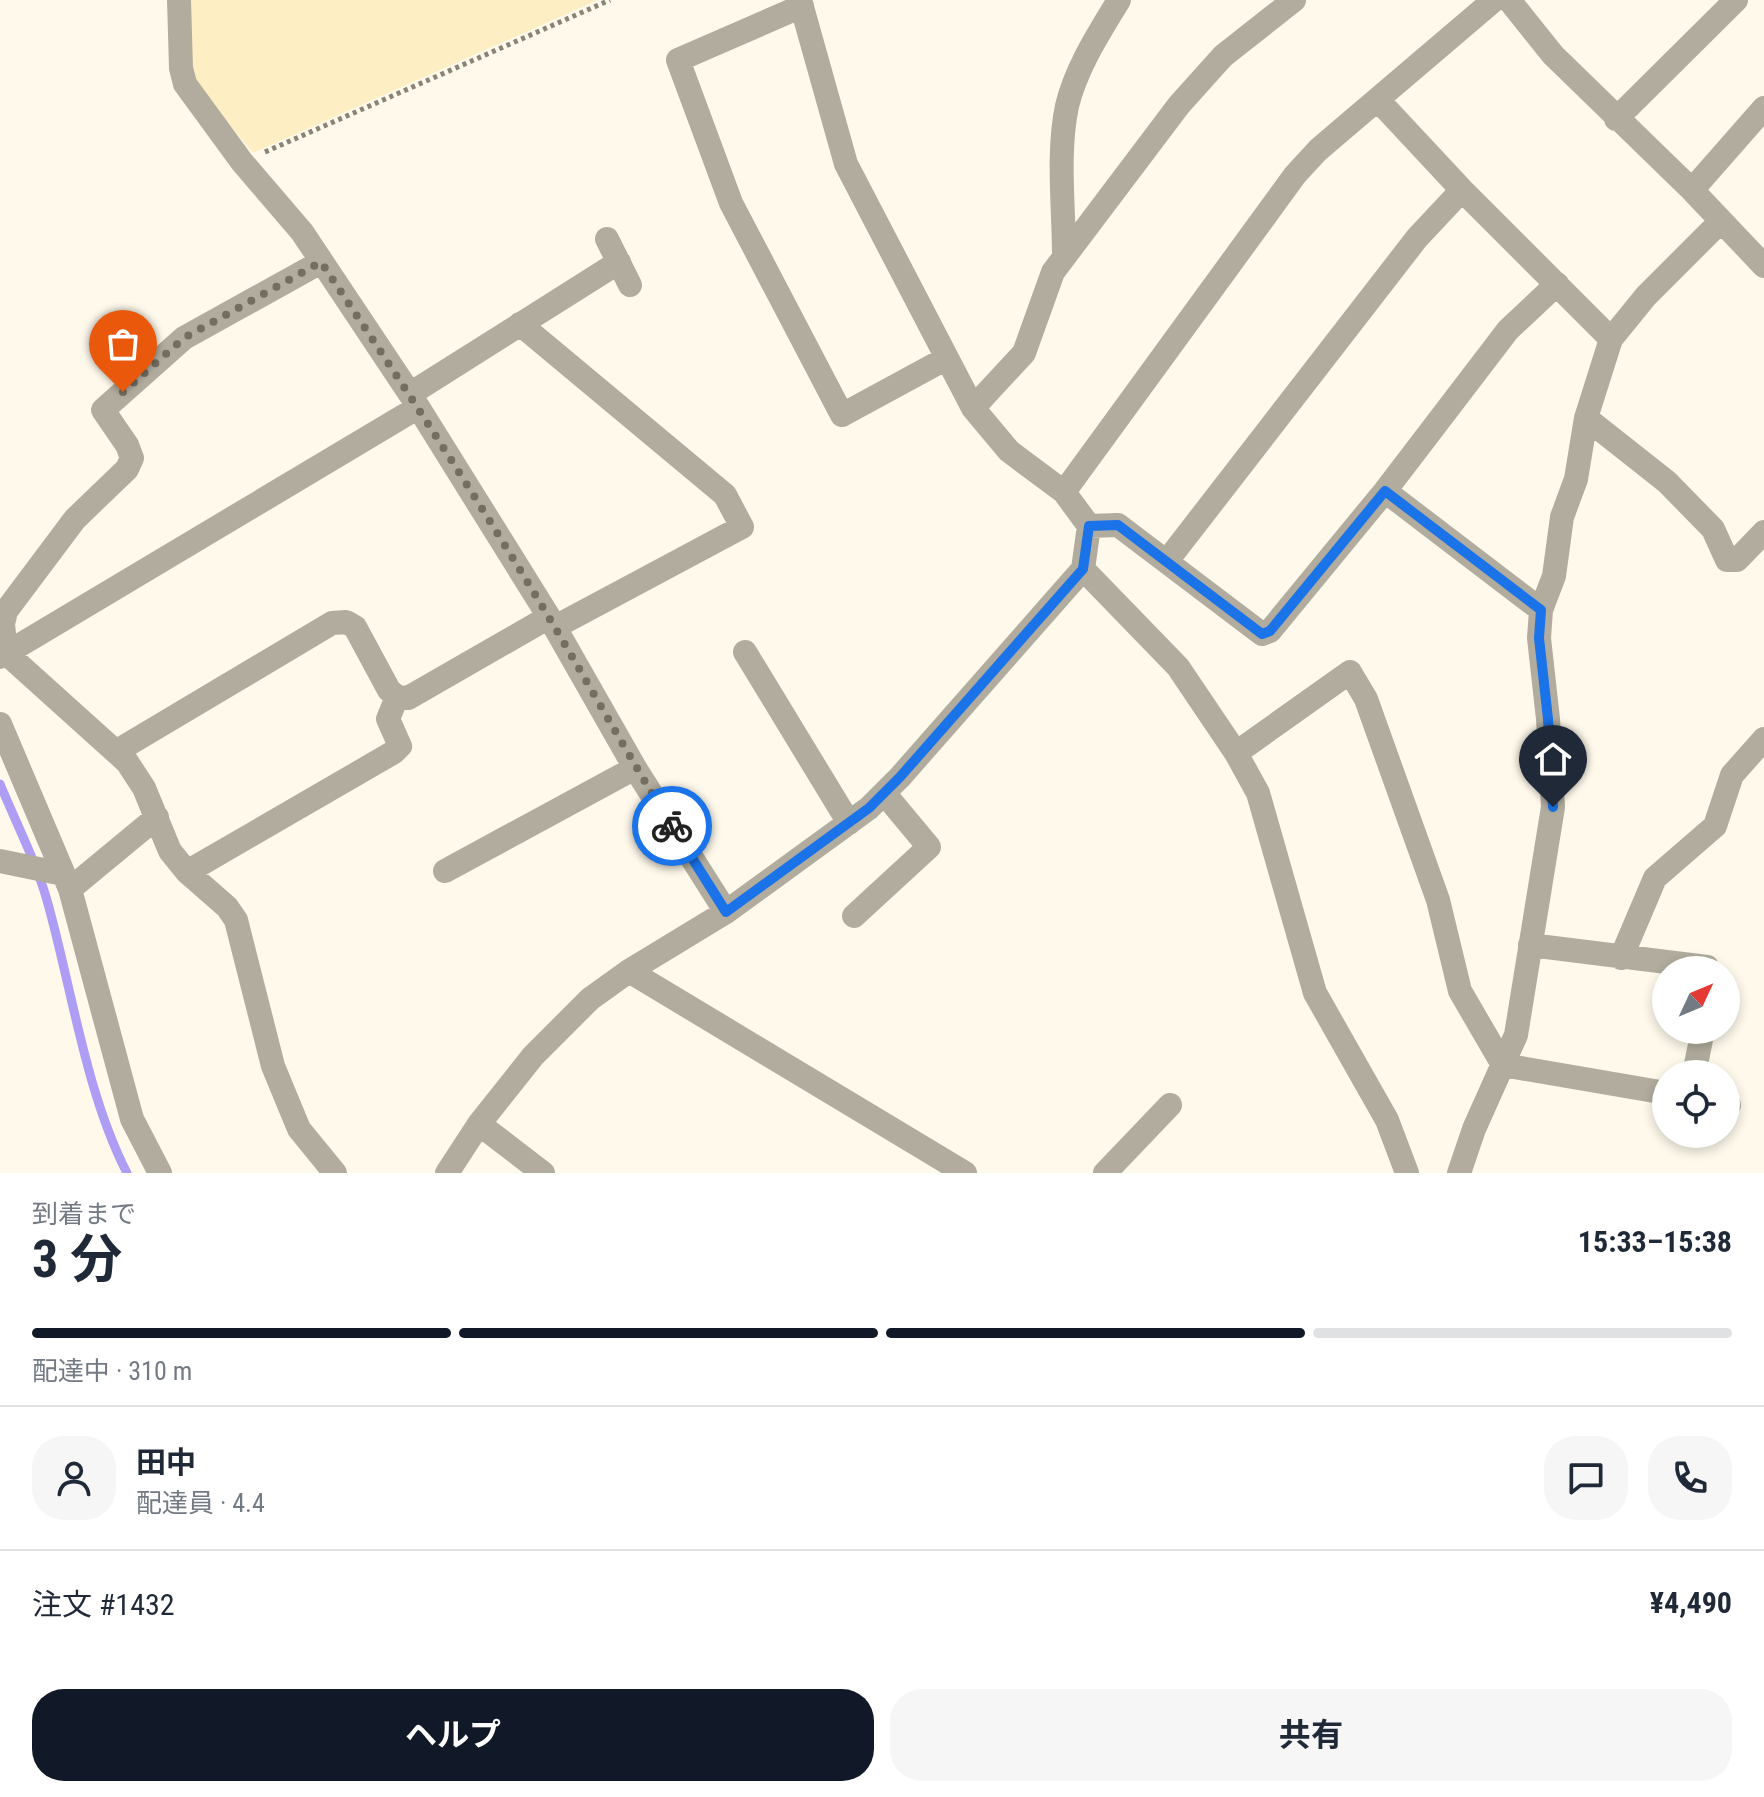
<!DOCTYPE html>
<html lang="ja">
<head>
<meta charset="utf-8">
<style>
  :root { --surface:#fff; --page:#f6f6f7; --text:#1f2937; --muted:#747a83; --line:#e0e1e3; --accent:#111827 }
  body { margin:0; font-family:"Roboto Condensed","Noto Sans JP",sans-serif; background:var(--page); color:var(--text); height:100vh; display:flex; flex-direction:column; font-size:30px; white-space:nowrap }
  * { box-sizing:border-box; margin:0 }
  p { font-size:26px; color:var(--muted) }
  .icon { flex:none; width:44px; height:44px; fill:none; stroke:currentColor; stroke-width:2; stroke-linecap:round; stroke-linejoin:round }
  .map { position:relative; height:1173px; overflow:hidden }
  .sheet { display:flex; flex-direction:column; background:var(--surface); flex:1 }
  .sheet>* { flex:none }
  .needle { width:52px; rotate:46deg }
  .tools { position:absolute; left:1652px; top:956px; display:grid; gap:16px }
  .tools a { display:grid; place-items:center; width:88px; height:88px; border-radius:50%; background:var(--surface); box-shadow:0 4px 12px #0003; font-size:40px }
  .pin { position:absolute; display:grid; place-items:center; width:68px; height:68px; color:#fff; margin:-82px -34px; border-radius:50% 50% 50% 0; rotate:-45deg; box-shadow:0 0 8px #0007 }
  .pin .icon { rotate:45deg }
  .courier { position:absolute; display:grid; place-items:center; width:80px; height:80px; margin:-40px; border:6px solid #1a73e8; border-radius:50%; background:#fff; color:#222; box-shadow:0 2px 10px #0007 }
  .headline em { font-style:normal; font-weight:700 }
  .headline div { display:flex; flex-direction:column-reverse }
  .headline { display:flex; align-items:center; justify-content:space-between; height:136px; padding:0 32px }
  h1 { font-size:52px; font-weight:700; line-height:60px }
  .bar { display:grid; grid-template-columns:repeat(4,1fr); gap:12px 8px; align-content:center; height:96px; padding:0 32px }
  .bar i { height:10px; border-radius:6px; background:var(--line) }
  .bar .current { background:var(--accent) }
  .bar p { grid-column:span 4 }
  .line { display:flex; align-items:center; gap:20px; padding:0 32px; border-top:2px solid var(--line) }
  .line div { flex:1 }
  .round { display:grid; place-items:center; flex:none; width:84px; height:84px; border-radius:32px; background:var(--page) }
  .cta { display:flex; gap:16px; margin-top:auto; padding:16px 32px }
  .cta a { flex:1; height:92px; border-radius:32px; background:var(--accent); color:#fff; font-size:32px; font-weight:700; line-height:92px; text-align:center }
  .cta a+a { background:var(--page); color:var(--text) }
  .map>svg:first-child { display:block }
</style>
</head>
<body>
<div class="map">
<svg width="1764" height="1173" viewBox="0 0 1764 1173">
  <rect width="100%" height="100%" fill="#fef9eb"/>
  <path fill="#fdeec3" d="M 190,0 L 598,0 L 253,153 L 203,93 L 195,78 L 192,66 Z"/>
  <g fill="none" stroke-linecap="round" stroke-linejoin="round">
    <path stroke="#ad9df5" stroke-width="9" d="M 0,784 C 16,823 37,863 48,904 C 72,990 86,1093 127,1173"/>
    <path stroke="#898476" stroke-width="5" stroke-dasharray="4 4" stroke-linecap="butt" d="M 265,152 L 610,0"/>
    <path stroke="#b1ac9d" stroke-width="24" d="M 179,0 L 181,68 L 185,84 L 242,162 L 302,232 L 410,394 L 549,617 L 635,768 L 726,912
      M 800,0 L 846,164 L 973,408 L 1009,451 L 1064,492 L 1089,526 L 1118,525 L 1262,634 L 1270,631 L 1385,491 L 1508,330 L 1557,284
      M 1509,0 L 1553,55 L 1692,190 L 1764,266
      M 802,6 L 678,60 L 731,203 L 842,415 L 947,358
      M 1378,100 L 1462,190 L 1611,339
      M 1616,119 L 1736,0
      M 1692,190 L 1764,108
      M 607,239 L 630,285
      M 1064,256 C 1064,207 1057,154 1067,106 C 1076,68 1099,33 1119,0
      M 321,262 L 184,338 L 103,410 L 127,445 L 132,458 L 127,469 L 75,519 L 6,611 L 3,624 L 6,653 L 127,762 L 144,788 L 170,851 L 187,872 L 227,907 L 236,920 L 273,1066 L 299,1129 L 335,1173
      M 520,324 L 725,495 L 742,527 L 555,627
      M 410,394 L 619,262
      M 973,408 L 1024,353 L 1053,272 L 1179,105 L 1223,56 L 1294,0
      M 1586,418 L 1667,482 L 1713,529 L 1727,560 L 1737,560 L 1764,532
      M 1385,491 L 1541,610
      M 1064,492 L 1295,175 L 1318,150 L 1494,0
      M 1167,561 L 1417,238 L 1462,190
      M 1083,569 L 1178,667 L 1236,753 L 1258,793 L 1315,993 L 1387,1120 L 1407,1173
      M 745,652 L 849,823
      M 0,657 L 417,408
      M 0,724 L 70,889 L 132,1119 L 160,1173
      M 117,751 L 332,623 L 346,622 L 355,627 L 389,690 L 397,697 L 408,698 L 549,617
      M 1236,753 L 1350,672 L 1366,699 L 1438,900 L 1460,991 L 1503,1065 L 1666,1093
      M 0,861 L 63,874
      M 445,871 L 635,768
      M 187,872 L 394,752 L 400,746 L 388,719 L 397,697
      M 70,889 L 157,817
      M 854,916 L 929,847 L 884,793
      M 1530,945 L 1707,967 L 1708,970
      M 1621,958 L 1655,878 L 1715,826 L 1732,775 L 1764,739
      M 629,971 L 965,1173
      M 1694,1074 L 1703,1030
      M 1726,1104 L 1729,1105
      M 479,1124 L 543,1173
      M 447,1173 L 479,1124 L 533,1056 L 590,999 L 629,971 L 726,912 L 869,808 L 900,777 L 1083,569 L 1089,526
      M 1105,1173 L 1170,1105
      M 1459,1173 L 1474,1129 L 1516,1035 L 1553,807 L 1548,719 L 1539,638 L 1541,610 L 1554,576 L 1562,517 L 1576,479 L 1586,418 L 1611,339 L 1646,296 L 1721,221"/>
  </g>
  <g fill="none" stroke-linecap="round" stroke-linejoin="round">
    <path stroke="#736e61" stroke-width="8" stroke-dasharray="0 14.4" d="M 123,392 L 184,338 L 321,262 C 399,378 476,496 548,616 C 590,686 629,757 672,826"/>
    <path stroke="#1a73e8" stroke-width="10" d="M 672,826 L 726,912 L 869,808 L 900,777 L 1083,569 L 1089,526 L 1118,525 L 1262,634 L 1270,631 L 1385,491 L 1541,610 L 1539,638 L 1548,719 L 1553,807"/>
  </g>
</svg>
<div class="tools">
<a><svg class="needle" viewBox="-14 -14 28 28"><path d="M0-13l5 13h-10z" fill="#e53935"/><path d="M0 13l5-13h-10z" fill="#747a83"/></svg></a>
<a><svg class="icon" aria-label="locate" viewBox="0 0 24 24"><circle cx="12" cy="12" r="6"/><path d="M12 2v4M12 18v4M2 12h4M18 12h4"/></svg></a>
</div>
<div class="pin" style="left:123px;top:392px;background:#ea580c"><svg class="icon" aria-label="bag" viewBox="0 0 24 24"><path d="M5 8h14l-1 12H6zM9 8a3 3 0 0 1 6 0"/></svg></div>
<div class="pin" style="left:1553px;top:807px;background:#1f2937"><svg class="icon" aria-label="home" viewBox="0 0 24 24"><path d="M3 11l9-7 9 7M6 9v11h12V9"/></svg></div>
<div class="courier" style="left:672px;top:826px"><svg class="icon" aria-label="bike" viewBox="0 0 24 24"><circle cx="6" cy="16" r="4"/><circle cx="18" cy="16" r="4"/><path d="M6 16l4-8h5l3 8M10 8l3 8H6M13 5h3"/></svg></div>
</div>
<section class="sheet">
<div class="headline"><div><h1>3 分</h1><p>到着まで</p></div><em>15:33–15:38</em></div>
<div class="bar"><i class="current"></i><i class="current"></i><i class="current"></i><i></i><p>配達中 · 310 m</p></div>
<div class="line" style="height:144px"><a class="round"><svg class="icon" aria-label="person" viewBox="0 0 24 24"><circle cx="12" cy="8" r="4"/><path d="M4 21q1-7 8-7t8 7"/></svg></a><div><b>田中</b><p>配達員 · 4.4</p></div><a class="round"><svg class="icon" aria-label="chat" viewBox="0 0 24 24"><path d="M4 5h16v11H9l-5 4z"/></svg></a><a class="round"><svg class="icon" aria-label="phone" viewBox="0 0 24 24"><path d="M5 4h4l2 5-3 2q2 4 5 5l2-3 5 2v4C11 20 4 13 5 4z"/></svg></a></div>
<div class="line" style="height:104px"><div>注文 #1432</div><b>¥4,490</b></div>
<div class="cta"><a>ヘルプ</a><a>共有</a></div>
</section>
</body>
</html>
